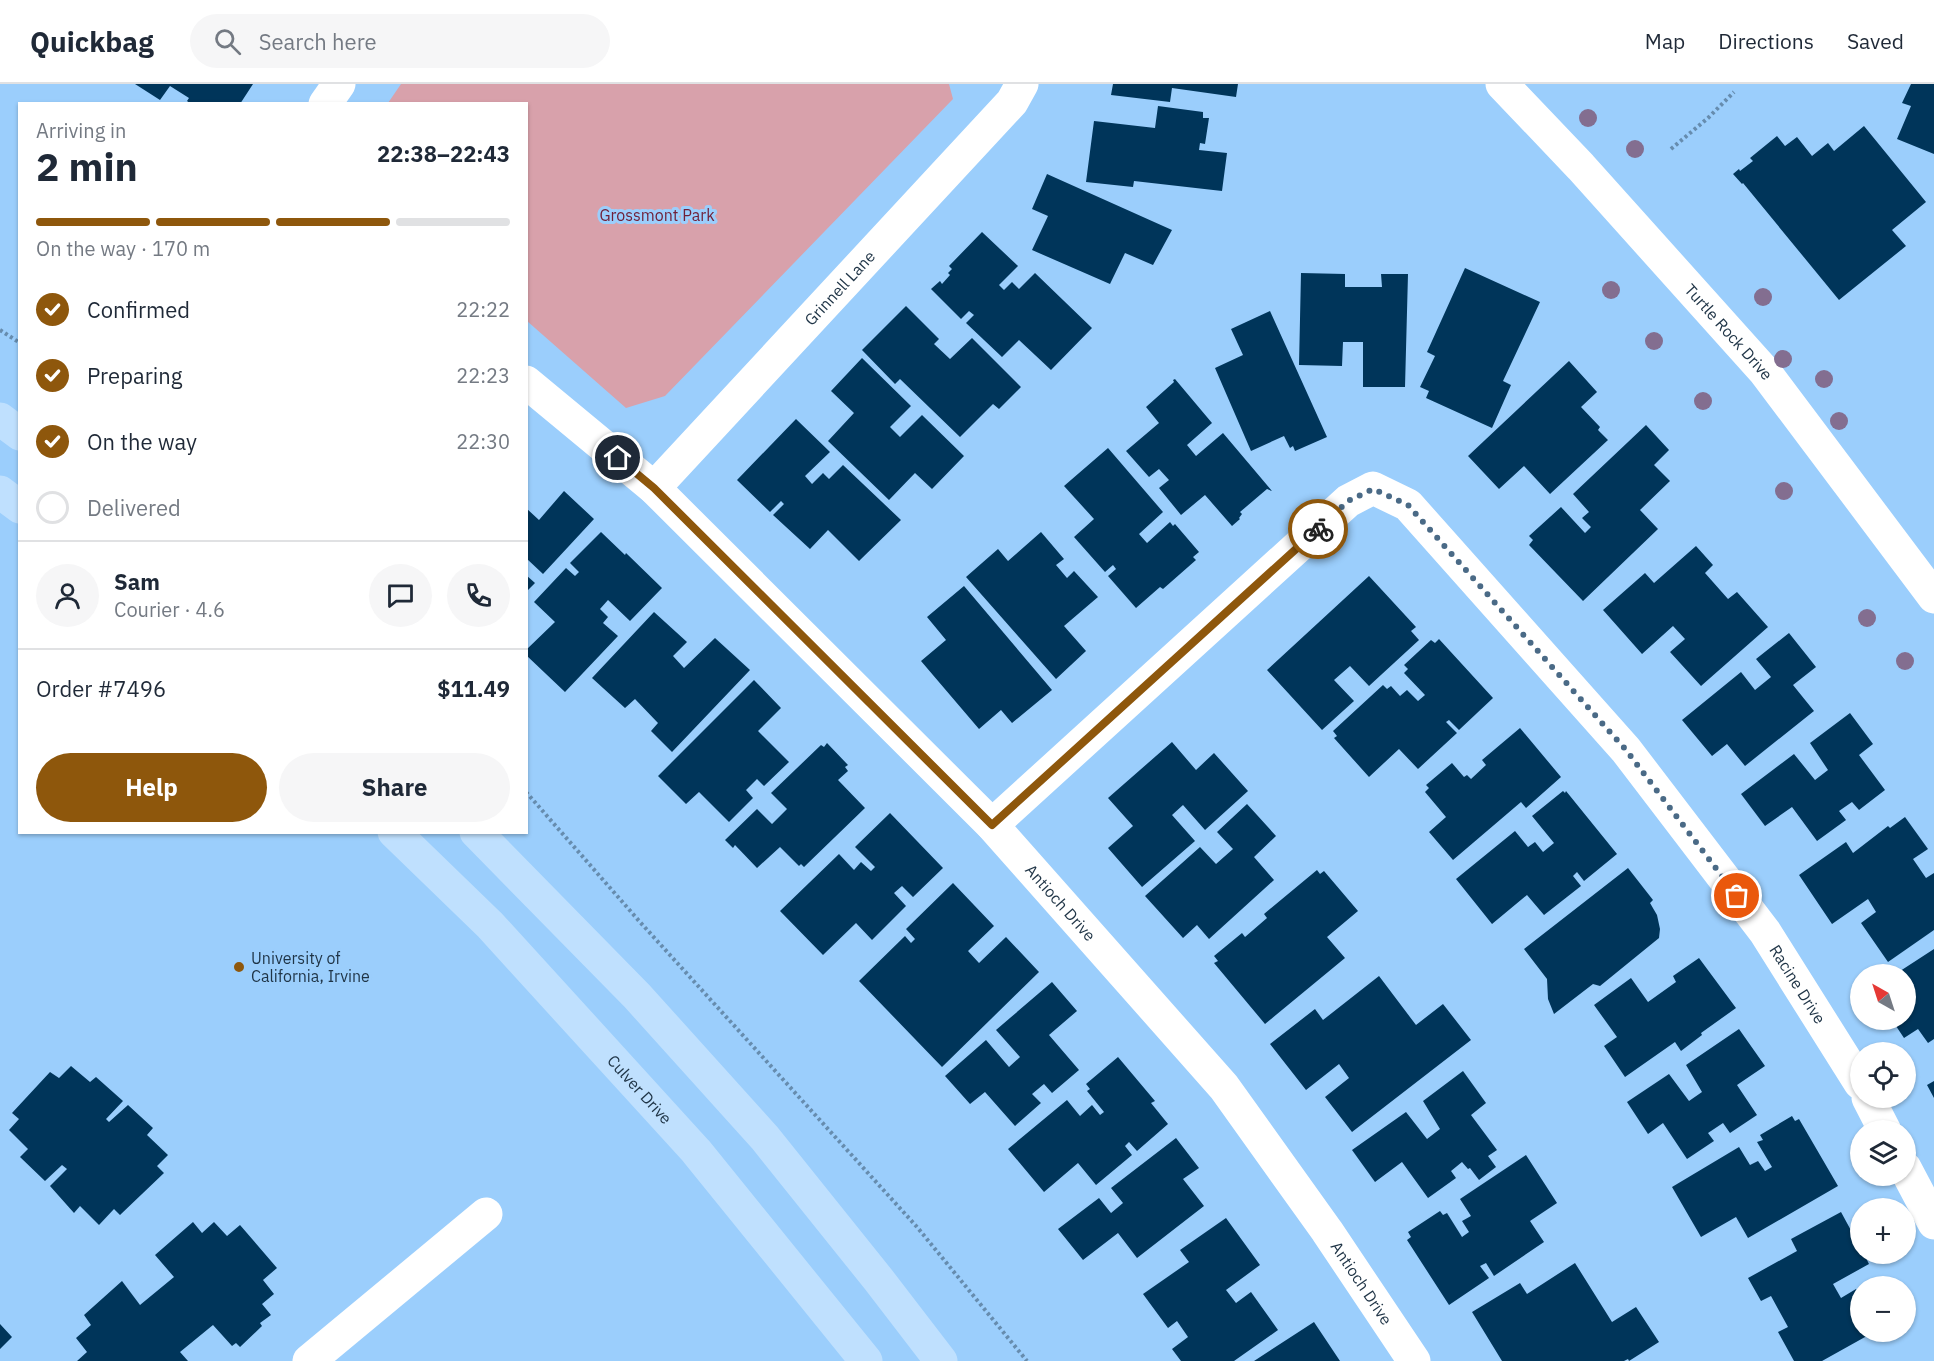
<!DOCTYPE html>
<html lang="en">
<head>
<meta charset="utf-8">
<style>
  :root { --surface:#fff; --page:#f6f6f7; --text:#1f2937; --muted:#747a83; --line:#e0e1e3; --accent:#8e570c }
  body { margin:0; font-family:"IBM Plex Sans",sans-serif; background:var(--page); color:var(--text); height:100vh; display:flex; flex-direction:column; font-size:22px; white-space:nowrap }
  * { box-sizing:border-box; margin:0 }
  p { font-size:20px; color:var(--muted) }
  .icon { flex:none; width:33px; height:33px; fill:none; stroke:currentColor; stroke-width:2; stroke-linecap:round; stroke-linejoin:round }
  .map { position:relative; flex:1; overflow:hidden }
  .side { position:absolute; left:18px; top:18px; width:510px; height:732px; display:flex; flex-direction:column; background:var(--surface); border-radius:0px; box-shadow:0 2px 4px #0004 }
  .side>* { flex:none }
  .needle { width:39px; rotate:321deg }
  .tools { position:absolute; left:1850px; top:880px; display:grid; gap:12px }
  .tools a { display:grid; place-items:center; width:66px; height:66px; border-radius:50%; background:var(--surface); box-shadow:0 2px 4px #0004; font-size:30px }
  .pin { position:absolute; display:grid; place-items:center; width:51px; height:51px; color:#fff; margin:-26px; border:3px solid #fff; border-radius:50%; box-shadow:0 2px 6px #0007 }
  .courier { position:absolute; display:grid; place-items:center; width:60px; height:60px; margin:-30px; border:4px solid #8e570c; border-radius:50%; background:#fff; color:#222; box-shadow:0 2px 8px #0007 }
  .headline em { font-style:normal; font-weight:700 }
  .headline div { display:flex; flex-direction:column-reverse }
  .headline { display:flex; align-items:center; justify-content:space-between; height:102px; padding:0 18px }
  h1 { font-size:39px; font-weight:700; line-height:45px }
  .bar { display:grid; grid-template-columns:repeat(4,1fr); gap:9px 6px; align-content:center; height:72px; padding:0 18px }
  .bar i { height:8px; border-radius:4px; background:var(--line) }
  .bar .selected { background:var(--accent) }
  .bar p { grid-column:span 4 }
  .line { display:flex; align-items:center; gap:15px; padding:0 18px; border-top:2px solid var(--line) }
  .line div { flex:1 }
  .round { display:grid; place-items:center; flex:none; width:63px; height:63px; border-radius:32px; background:var(--page) }
  ol { padding:0 18px; list-style:none }
  li { display:flex; align-items:center; gap:18px; height:66px }
  li p { margin-inline-start:auto }
  li .icon { padding:6px; border-radius:50%; background:var(--accent); color:#fff; stroke-width:4 }
  li:last-child { color:var(--muted) }
  li i { width:33px; height:33px; border:3px solid var(--line); border-radius:50% }
  .cta { display:flex; gap:12px; margin-top:auto; padding:12px 18px }
  .cta a { flex:1; height:69px; border-radius:36px; background:var(--accent); color:#fff; font-size:24px; font-weight:700; line-height:69px; text-align:center }
  .cta a+a { background:var(--page); color:var(--text) }
  header { display:flex; align-items:center; gap:36px; box-sizing:border-box; height:84px; padding:0 30px; background:var(--surface); border-bottom:2px solid var(--line) }
  header strong { font-size:28px }
  nav { display:flex; gap:33px; margin-inline-start:auto; font-size:21px }
  .search { width:420px; height:54px; background:var(--page); display:flex; align-items:center; gap:15px; box-sizing:border-box; padding:0 21px; border-radius:33px; color:var(--muted); font-size:22px }
  .map>svg:first-child { display:block }
</style>
</head>
<body>
<header>
<strong>Quickbag</strong>
<div class="search"><svg class="icon" aria-label="search" viewBox="0 0 24 24"><circle cx="10" cy="10" r="6"/><path d="M15 15l6 6"/></svg>Search here</div>
<nav><a>Map</a><a>Directions</a><a>Saved</a></nav>
</header>
<div class="map">
<svg width="1934" height="1277" viewBox="0 0 1934 1277">
  <rect width="100%" height="100%" fill="#9bcefc"/>
  <path fill="#d8a1ab" d="M 401,0 L 949,0 L 953,15 L 665,312 L 626,324 L 527,237 L 526,20 L 388,19 Z"/>
  <path fill="#00355a" d="M 135,0 L 253,0 L 240,20 L 191,20 L 187,17 L 189,14 L 170,2 L 160,16 Z
    M 1113,0 L 1238,0 L 1236,13 L 1172,4 L 1170,18 L 1111,11 Z
    M 1911,0 L 1934,0 L 1934,70 L 1897,55 L 1911,22 L 1902,19 Z
    M 1158,22 L 1203,28 L 1203,34 L 1209,34 L 1205,60 L 1200,59 L 1199,66 L 1227,69 L 1222,107 L 1134,97 L 1133,103 L 1086,98 L 1094,37 L 1155,44 Z
    M 1864,42 L 1926,118 L 1892,146 L 1906,162 L 1839,216 L 1743,99 L 1742,100 L 1733,90 L 1739,85 L 1740,87 L 1753,77 L 1750,74 L 1777,52 L 1785,62 L 1797,53 L 1812,72 L 1828,59 L 1834,67 Z
    M 1047,90 L 1172,146 L 1153,181 L 1125,169 L 1110,200 L 1032,166 L 1048,132 L 1032,125 Z
    M 982,148 L 1018,182 L 999,201 L 1004,206 L 1012,198 L 1019,205 L 1035,189 L 1092,244 L 1051,286 L 1019,256 L 1002,273 L 966,239 L 974,231 L 969,227 L 961,235 L 931,205 L 940,197 L 942,200 L 950,191 L 948,189 L 952,185 L 949,182 Z
    M 1465,184 L 1540,218 L 1503,297 L 1511,301 L 1492,344 L 1426,314 L 1429,307 L 1420,303 L 1435,272 L 1427,268 Z
    M 1301,189 L 1345,190 L 1345,203 L 1382,203 L 1381,190 L 1408,190 L 1405,303 L 1363,303 L 1363,258 L 1343,258 L 1342,282 L 1299,281 Z
    M 906,222 L 939,255 L 934,260 L 950,275 L 972,254 L 1021,303 L 999,325 L 993,320 L 960,353 L 900,295 L 895,300 L 862,266 Z
    M 1270,227 L 1327,353 L 1295,367 L 1293,362 L 1290,364 L 1284,352 L 1251,367 L 1215,284 L 1243,271 L 1231,245 Z
    M 862,274 L 911,322 L 890,343 L 900,353 L 922,331 L 964,372 L 932,405 L 915,389 L 889,416 L 828,357 L 854,329 L 831,307 Z
    M 1569,277 L 1597,308 L 1581,323 L 1600,343 L 1598,346 L 1608,356 L 1550,410 L 1524,382 L 1499,405 L 1468,372 Z
    M 1175,295 L 1212,339 L 1187,361 L 1196,372 L 1223,349 L 1272,407 L 1267,405 L 1240,428 L 1242,430 L 1239,434 L 1240,435 L 1232,442 L 1205,411 L 1181,431 L 1159,404 L 1169,396 L 1159,385 L 1149,393 L 1126,367 L 1159,339 L 1146,323 L 1174,298 L 1173,296 Z
    M 796,335 L 830,368 L 805,392 L 812,400 L 823,389 L 829,395 L 843,381 L 901,436 L 859,477 L 828,446 L 810,465 L 773,431 L 784,420 L 781,417 L 770,428 L 737,396 Z
    M 1646,341 L 1669,366 L 1654,381 L 1670,397 L 1640,426 L 1658,445 L 1583,517 L 1529,461 L 1533,456 L 1529,452 L 1561,423 L 1585,449 L 1591,443 L 1582,434 L 1589,428 L 1573,410 Z
    M 1108,364 L 1163,428 L 1139,450 L 1147,459 L 1170,438 L 1173,442 L 1175,440 L 1199,468 L 1193,473 L 1196,476 L 1163,505 L 1160,503 L 1136,524 L 1108,492 L 1116,485 L 1113,481 L 1105,488 L 1074,453 L 1094,435 L 1064,402 Z
    M 564,407 L 594,435 L 543,490 L 526,474 L 526,424 L 539,436 Z
    M 601,448 L 625,471 L 626,469 L 662,504 L 630,537 L 608,516 L 600,525 L 608,533 L 603,539 L 618,552 L 565,608 L 526,571 L 526,566 L 555,538 L 534,518 L 566,484 L 575,492 L 579,488 L 570,479 Z
    M 1041,448 L 1064,475 L 1056,481 L 1067,494 L 1074,487 L 1098,513 L 1064,542 L 1086,567 L 1056,595 L 966,493 L 998,465 L 1008,477 Z
    M 1696,462 L 1713,481 L 1705,489 L 1728,515 L 1737,508 L 1768,543 L 1701,602 L 1670,568 L 1685,555 L 1673,542 L 1642,570 L 1603,526 L 1645,489 L 1654,499 Z
    M 526,491 L 535,499 L 526,508 Z
    M 1369,492 L 1416,543 L 1411,547 L 1419,556 L 1369,602 L 1350,582 L 1334,596 L 1354,617 L 1322,646 L 1267,586 Z
    M 964,502 L 1052,606 L 1012,639 L 1001,626 L 979,645 L 921,577 L 946,556 L 927,533 Z
    M 654,528 L 687,558 L 673,572 L 684,584 L 715,554 L 750,586 L 672,668 L 651,647 L 658,639 L 635,615 L 625,624 L 592,594 Z
    M 1789,549 L 1816,583 L 1793,601 L 1814,627 L 1745,682 L 1727,660 L 1712,672 L 1682,636 L 1741,588 L 1755,606 L 1771,593 L 1756,575 Z
    M 1439,555 L 1493,614 L 1459,646 L 1449,636 L 1446,638 L 1457,649 L 1418,685 L 1399,665 L 1369,693 L 1334,654 L 1337,652 L 1333,647 L 1383,601 L 1387,605 L 1391,602 L 1400,612 L 1407,606 L 1418,617 L 1425,611 L 1404,589 L 1408,585 L 1404,581 L 1431,556 L 1435,559 Z
    M 754,596 L 781,624 L 758,647 L 789,678 L 764,702 L 757,695 L 746,706 L 753,714 L 729,738 L 699,708 L 686,720 L 658,692 Z
    M 1850,629 L 1873,660 L 1859,671 L 1885,706 L 1859,726 L 1852,718 L 1839,727 L 1846,736 L 1817,757 L 1792,723 L 1765,742 L 1741,710 L 1794,670 L 1815,696 L 1828,686 L 1810,659 Z
    M 1520,644 L 1561,693 L 1526,724 L 1521,718 L 1453,776 L 1429,748 L 1446,733 L 1425,708 L 1429,704 L 1426,701 L 1452,679 L 1464,693 L 1467,691 L 1471,695 L 1486,681 L 1482,676 Z
    M 1172,658 L 1196,686 L 1214,669 L 1248,707 L 1205,746 L 1183,721 L 1172,731 L 1195,757 L 1142,803 L 1108,764 L 1133,742 L 1108,714 Z
    M 827,659 L 848,681 L 845,683 L 848,687 L 838,696 L 865,724 L 804,783 L 801,780 L 799,782 L 780,763 L 757,784 L 735,761 L 733,764 L 725,756 L 757,725 L 772,740 L 787,725 L 771,709 L 821,661 L 824,663 Z
    M 1563,707 L 1565,709 L 1566,707 L 1617,770 L 1584,797 L 1577,788 L 1573,792 L 1581,802 L 1544,831 L 1527,811 L 1492,840 L 1456,795 L 1515,747 L 1528,763 L 1535,758 L 1543,768 L 1554,759 L 1532,732 Z
    M 1247,720 L 1276,752 L 1254,773 L 1274,796 L 1209,855 L 1197,841 L 1183,854 L 1145,812 L 1200,763 L 1216,780 L 1233,765 L 1217,748 Z
    M 890,729 L 943,784 L 913,813 L 902,802 L 894,809 L 906,822 L 872,856 L 856,839 L 823,871 L 780,827 L 839,770 L 854,786 L 861,778 L 871,787 L 875,783 L 855,763 Z
    M 1905,733 L 1928,765 L 1913,775 L 1926,794 L 1934,789 L 1934,846 L 1888,878 L 1861,839 L 1876,828 L 1868,815 L 1832,840 L 1799,791 L 1846,758 L 1853,769 L 1888,742 L 1890,744 Z
    M 1628,784 L 1653,816 L 1650,819 L 1657,831 L 1660,845 L 1659,854 L 1600,902 L 1593,900 L 1554,930 L 1548,915 L 1547,895 L 1524,865 Z
    M 1317,786 L 1320,790 L 1324,787 L 1358,827 L 1327,853 L 1345,874 L 1265,940 L 1214,879 L 1218,877 L 1214,872 L 1242,849 L 1245,853 L 1267,834 L 1264,830 Z
    M 953,799 L 994,842 L 968,867 L 979,879 L 1006,853 L 1039,888 L 942,983 L 859,897 L 905,852 L 911,859 L 915,855 L 906,845 Z
    M 1934,865 L 1934,955 L 1928,959 L 1918,945 L 1904,954 L 1892,936 L 1905,936 L 1905,891 L 1894,891 Z
    M 1699,874 L 1736,924 L 1701,949 L 1702,951 L 1681,967 L 1675,958 L 1625,993 L 1604,962 L 1617,953 L 1594,921 L 1631,894 L 1648,918 L 1676,898 L 1673,892 Z
    M 1379,892 L 1416,941 L 1443,920 L 1471,956 L 1352,1048 L 1325,1013 L 1349,994 L 1339,980 L 1306,1006 L 1270,960 L 1315,925 L 1323,936 Z
    M 1052,898 L 1077,927 L 1049,951 L 1079,986 L 1052,1009 L 1044,1000 L 1032,1010 L 1041,1019 L 1015,1042 L 985,1008 L 970,1020 L 945,992 L 986,956 L 1009,983 L 1020,973 L 996,946 Z
    M 1739,945 L 1765,982 L 1737,1001 L 1757,1031 L 1730,1049 L 1723,1039 L 1708,1049 L 1714,1057 L 1687,1075 L 1663,1039 L 1648,1050 L 1627,1018 L 1669,990 L 1689,1017 L 1702,1008 L 1686,981 Z
    M 1118,973 L 1155,1017 L 1151,1019 L 1168,1040 L 1137,1067 L 1129,1058 L 1125,1062 L 1132,1071 L 1096,1101 L 1078,1079 L 1044,1108 L 1008,1065 L 1067,1016 L 1080,1032 L 1092,1021 L 1100,1031 L 1104,1028 L 1087,1007 L 1090,1005 L 1086,1000 Z
    M 71,982 L 90,998 L 96,993 L 123,1017 L 106,1035 L 109,1038 L 128,1021 L 153,1044 L 147,1051 L 168,1071 L 157,1082 L 164,1089 L 120,1131 L 114,1125 L 99,1141 L 80,1122 L 74,1129 L 50,1102 L 67,1085 L 62,1081 L 45,1097 L 20,1073 L 28,1065 L 9,1046 L 19,1035 L 12,1029 L 50,988 L 59,994 Z
    M 1463,987 L 1486,1019 L 1471,1031 L 1497,1066 L 1488,1072 L 1496,1083 L 1479,1096 L 1470,1084 L 1468,1085 L 1462,1078 L 1451,1087 L 1456,1094 L 1428,1114 L 1402,1078 L 1375,1098 L 1352,1066 L 1406,1028 L 1427,1055 L 1440,1045 L 1423,1017 Z
    M 1934,997 L 1934,1014 L 1927,1001 Z
    M 1792,1032 L 1795,1037 L 1799,1035 L 1838,1102 L 1748,1154 L 1736,1133 L 1701,1153 L 1672,1103 L 1739,1063 L 1750,1081 L 1758,1077 L 1765,1087 L 1772,1083 L 1757,1058 L 1763,1056 L 1760,1051 Z
    M 1176,1054 L 1199,1084 L 1183,1095 L 1204,1122 L 1137,1174 L 1118,1149 L 1083,1176 L 1058,1145 L 1099,1114 L 1111,1129 L 1123,1119 L 1111,1104 Z
    M 1526,1071 L 1557,1119 L 1530,1137 L 1544,1158 L 1494,1192 L 1486,1179 L 1480,1182 L 1489,1194 L 1449,1221 L 1407,1156 L 1411,1153 L 1408,1148 L 1440,1127 L 1443,1131 L 1447,1129 L 1462,1153 L 1469,1148 L 1462,1137 L 1471,1132 L 1460,1115 Z
    M 1841,1128 L 1860,1163 L 1860,1170 L 1864,1170 L 1869,1180 L 1833,1200 L 1841,1214 L 1856,1205 L 1860,1212 L 1860,1248 L 1874,1248 L 1822,1277 L 1794,1277 L 1778,1248 L 1788,1243 L 1771,1212 L 1761,1217 L 1748,1194 L 1797,1167 L 1791,1155 Z
    M 1226,1134 L 1260,1181 L 1226,1206 L 1236,1219 L 1251,1208 L 1278,1246 L 1234,1277 L 1181,1277 L 1172,1265 L 1188,1253 L 1177,1237 L 1168,1244 L 1143,1210 L 1189,1178 L 1180,1166 Z
    M 193,1138 L 202,1149 L 214,1138 L 227,1152 L 240,1141 L 277,1184 L 263,1196 L 274,1210 L 262,1220 L 271,1231 L 260,1239 L 262,1242 L 240,1263 L 236,1259 L 232,1262 L 213,1241 L 180,1268 L 188,1277 L 77,1277 L 87,1268 L 76,1254 L 91,1241 L 84,1231 L 122,1197 L 140,1221 L 174,1193 L 155,1171 Z
    M 1575,1179 L 1612,1238 L 1636,1223 L 1659,1258 L 1629,1277 L 1628,1275 L 1624,1277 L 1502,1277 L 1472,1228 L 1520,1199 L 1527,1210 Z
    M 1314,1238 L 1340,1277 L 1254,1277 Z
    M 0,1240 L 12,1253 L 0,1265 Z"/>
  <g fill="none" stroke-linecap="round" stroke-linejoin="round">
    <path stroke="#668cae" stroke-width="4" stroke-dasharray="3 3" stroke-linecap="butt" d="M 1671,65 L 1708,34 L 1734,8
      M 0,246 L 20,259
      M 526,708 L 640,838 L 917,1143 L 1027,1277"/>
    <g stroke="#fff" stroke-width="33">
      <path id="s1" d="M 1502,0 L 1581,83 L 1765,288 L 1934,513"/>
      <path d="M 325,20 L 339,0"/>
      <path id="s2" d="M 526,298 L 654,404 L 992,741 L 1224,1003 L 1327,1147 L 1414,1277"/>
      <path id="s3" d="M 654,404 L 1012,18 L 1022,0"/>
      <path id="s4" d="M 992,741 L 1348,417 L 1373,404 L 1408,421 L 1626,666 L 1765,848 L 1860,999"/>
      <path d="M 1868,1014 L 1885,1047"/>
      <path d="M 1905,1084 L 1934,1139"/>
      <path d="M 309,1277 L 486,1130"/>
    </g>
    <g stroke="#bfe0fe" stroke-width="33">
      <path d="M 0,335 L 20,350"/>
      <path d="M 0,408 L 20,423"/>
      <path id="s5" d="M 394,748 L 490,841 L 696,1067 L 866,1277"/>
      <path d="M 476,748 L 637,912 L 765,1054 L 878,1195 L 941,1277"/>
    </g>
  </g>
  <g fill="#836e90">
    <circle cx="1588" cy="34" r="9"/>
    <circle cx="1635" cy="65" r="9"/>
    <circle cx="1611" cy="206" r="9"/>
    <circle cx="1763" cy="213" r="9"/>
    <circle cx="1654" cy="257" r="9"/>
    <circle cx="1783" cy="275" r="9"/>
    <circle cx="1824" cy="295" r="9"/>
    <circle cx="1703" cy="317" r="9"/>
    <circle cx="1839" cy="337" r="9"/>
    <circle cx="1784" cy="407" r="9"/>
    <circle cx="1867" cy="534" r="9"/>
    <circle cx="1905" cy="577" r="9"/>
  </g>
  <g fill="none" stroke-linecap="round" stroke-linejoin="round">
    <path stroke="#4a6a86" stroke-width="6" stroke-dasharray="0 10.8" d="M 1318,445 L 1348,417 L 1373,405 L 1408,421 L 1626,666 L 1737,812"/>
    <path stroke="#8e570c" stroke-width="8" d="M 618,374 L 654,404 L 992,741 L 1318,445"/>
  </g>
  <circle fill="#8e570c" stroke="#9bcefc" stroke-width="2" cx="239" cy="883" r="6"/>
  <g text-anchor="middle" stroke-width="6" stroke-linejoin="round" paint-order="stroke">
    <g font-size="16" fill="#701f37" stroke="#9bcefc">
      <text x="657" y="137">Grossmont Park</text>
    </g>
    <g font-size="16" fill="#1f3446" stroke="#9bcefc">
      <text dy="6" stroke="none"><textPath href="#s3" startOffset="273">Grinnell Lane</textPath></text>
      <text dy="6" stroke="none"><textPath href="#s1" startOffset="336">Turtle Rock Drive</textPath></text>
      <text dy="6" stroke="none"><textPath href="#s2" startOffset="747">Antioch Drive</textPath></text>
      <text dy="6" stroke="none"><textPath href="#s4" startOffset="1167">Racine Drive</textPath></text>
      <text dy="6" stroke="none"><textPath href="#s5" startOffset="356">Culver Drive</textPath></text>
      <text dy="6" stroke="none"><textPath href="#s2" startOffset="1233">Antioch Drive</textPath></text>
    </g>
    <g font-size="16" fill="#1f3446" stroke="#9bcefc" text-anchor="start">
      <text x="251" y="880">University of<tspan x="251" dy="18">California, Irvine</tspan></text>
    </g>
  </g>
</svg>
<div class="tools">
<a><svg class="needle" viewBox="-14 -14 28 28"><path d="M0-13l5 13h-10z" fill="#e53935"/><path d="M0 13l5-13h-10z" fill="#747a83"/></svg></a>
<a><svg class="icon" aria-label="locate" viewBox="0 0 24 24"><circle cx="12" cy="12" r="6"/><path d="M12 2v4M12 18v4M2 12h4M18 12h4"/></svg></a>
<a><svg class="icon" aria-label="layers" viewBox="0 0 24 24"><path d="M12 4l9 5-9 5-9-5zM3 14l9 5 9-5"/></svg></a>
<a>+</a>
<a>−</a>
</div>
<div class="pin" style="left:1737px;top:812px;background:#ea580c"><svg class="icon" aria-label="bag" viewBox="0 0 24 24"><path d="M5 8h14l-1 12H6zM9 8a3 3 0 0 1 6 0"/></svg></div>
<div class="pin" style="left:618px;top:374px;background:#1f2937"><svg class="icon" aria-label="home" viewBox="0 0 24 24"><path d="M3 11l9-7 9 7M6 9v11h12V9"/></svg></div>
<div class="courier" style="left:1318px;top:445px"><svg class="icon" aria-label="bike" viewBox="0 0 24 24"><circle cx="6" cy="16" r="4"/><circle cx="18" cy="16" r="4"/><path d="M6 16l4-8h5l3 8M10 8l3 8H6M13 5h3"/></svg></div>
<section class="side">
<div class="headline"><div><h1>2 min</h1><p>Arriving in</p></div><em>22:38–22:43</em></div>
<div class="bar"><i class="selected"></i><i class="selected"></i><i class="selected"></i><i></i><p>On the way · 170 m</p></div>
<ol>
<li><svg class="icon" aria-label="check" viewBox="0 0 24 24"><path d="M5 12l5 5 9-10"/></svg>Confirmed<p>22:22</p></li>
<li><svg class="icon" aria-label="check" viewBox="0 0 24 24"><path d="M5 12l5 5 9-10"/></svg>Preparing<p>22:23</p></li>
<li><svg class="icon" aria-label="check" viewBox="0 0 24 24"><path d="M5 12l5 5 9-10"/></svg>On the way<p>22:30</p></li>
<li><i></i>Delivered</li>
</ol>
<div class="line" style="height:108px"><a class="round"><svg class="icon" aria-label="person" viewBox="0 0 24 24"><circle cx="12" cy="8" r="4"/><path d="M4 21q1-7 8-7t8 7"/></svg></a><div><b>Sam</b><p>Courier · 4.6</p></div><a class="round"><svg class="icon" aria-label="chat" viewBox="0 0 24 24"><path d="M4 5h16v11H9l-5 4z"/></svg></a><a class="round"><svg class="icon" aria-label="phone" viewBox="0 0 24 24"><path d="M5 4h4l2 5-3 2q2 4 5 5l2-3 5 2v4C11 20 4 13 5 4z"/></svg></a></div>
<div class="line" style="height:78px"><div>Order #7496</div><b>$11.49</b></div>
<div class="cta"><a>Help</a><a>Share</a></div>
</section>
</div>
</body>
</html>
